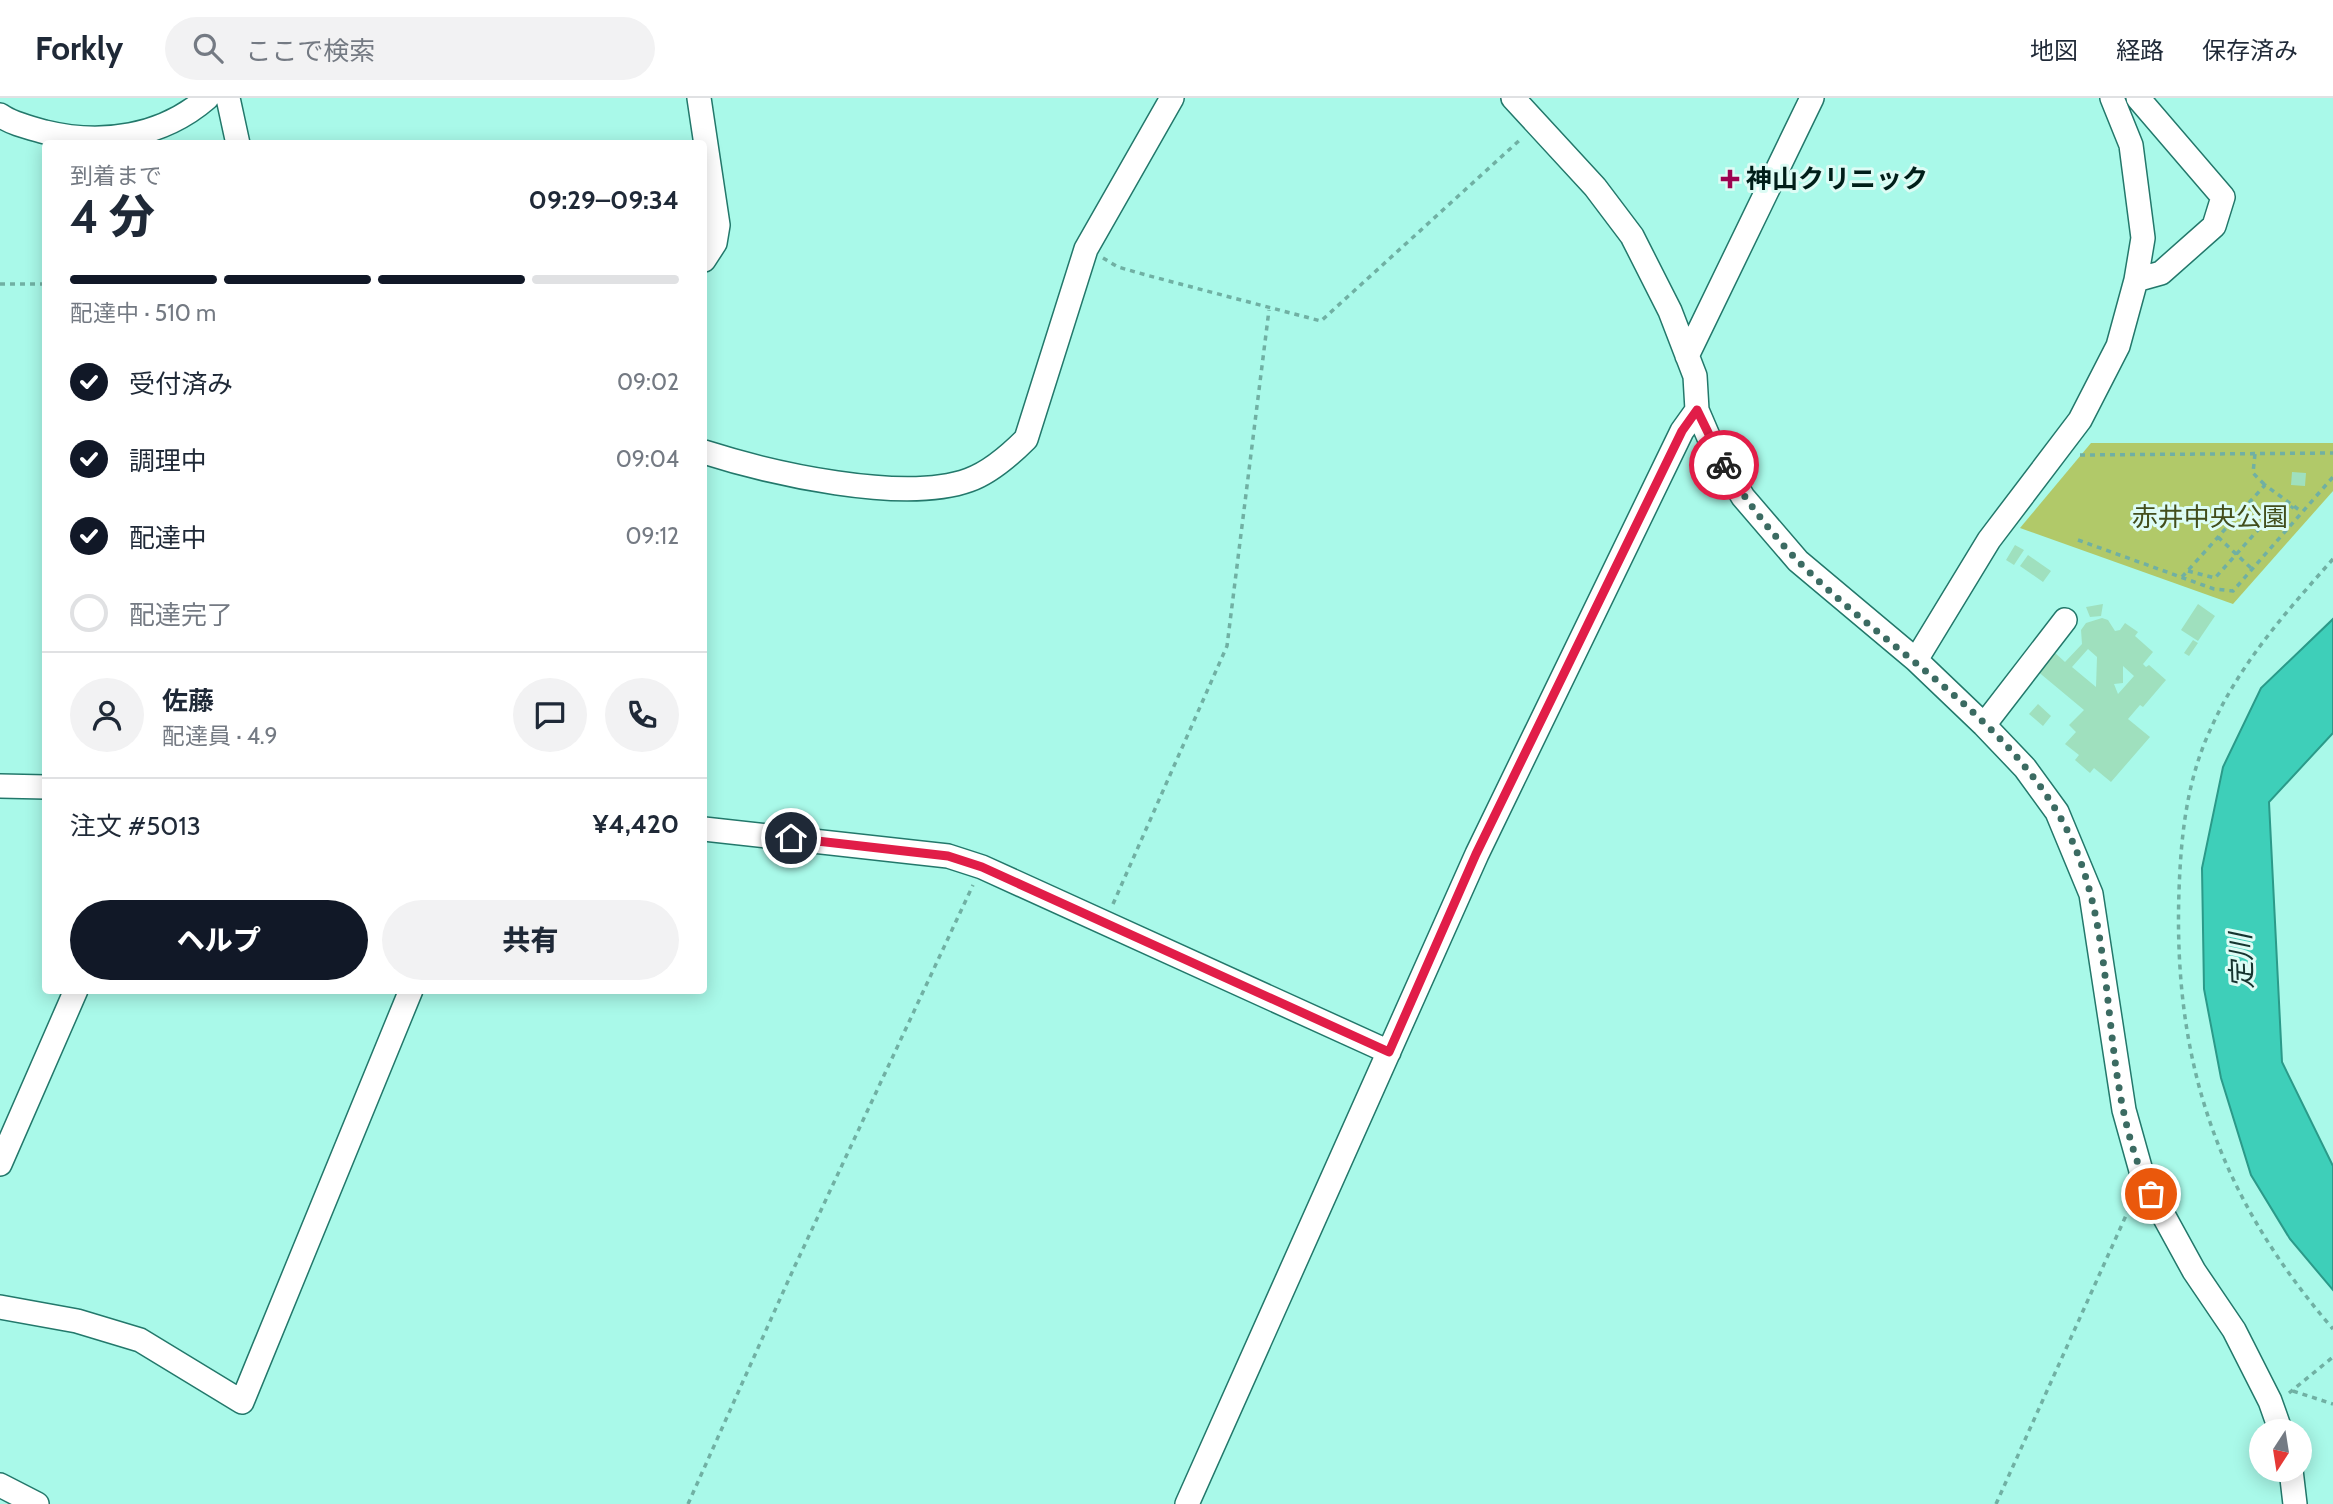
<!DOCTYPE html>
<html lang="ja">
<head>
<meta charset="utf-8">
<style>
  :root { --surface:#fff; --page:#f2f2f3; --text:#1f2937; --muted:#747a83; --line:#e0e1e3; --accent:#111827 }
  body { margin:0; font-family:Cabin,"Noto Sans JP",sans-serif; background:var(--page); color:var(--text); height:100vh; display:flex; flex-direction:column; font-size:26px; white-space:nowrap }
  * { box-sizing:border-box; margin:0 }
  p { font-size:23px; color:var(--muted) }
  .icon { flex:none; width:38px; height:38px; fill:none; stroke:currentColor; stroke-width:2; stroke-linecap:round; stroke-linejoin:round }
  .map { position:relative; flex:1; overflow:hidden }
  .side { position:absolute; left:42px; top:42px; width:665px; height:854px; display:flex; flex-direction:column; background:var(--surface); border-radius:7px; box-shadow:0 4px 18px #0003 }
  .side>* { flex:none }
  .needle { width:46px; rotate:192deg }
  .tools { position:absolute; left:2249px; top:1321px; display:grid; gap:14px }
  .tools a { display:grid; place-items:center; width:63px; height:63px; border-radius:50%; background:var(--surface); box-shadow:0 4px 18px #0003; font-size:35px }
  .pin { position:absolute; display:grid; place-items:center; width:60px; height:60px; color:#fff; margin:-30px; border:4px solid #fff; border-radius:50%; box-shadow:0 2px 7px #0007 }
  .courier { position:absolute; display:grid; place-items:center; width:70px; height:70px; margin:-35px; border:5px solid #e11d48; border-radius:50%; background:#fff; color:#222; box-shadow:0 2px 9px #0007 }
  .overview em { font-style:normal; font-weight:800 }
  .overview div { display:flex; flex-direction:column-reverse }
  .overview { display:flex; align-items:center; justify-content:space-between; height:119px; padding:0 28px }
  h1 { font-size:46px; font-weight:800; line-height:52px }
  .bar { display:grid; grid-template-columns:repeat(4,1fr); gap:10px 7px; align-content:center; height:84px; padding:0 28px }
  .bar i { height:9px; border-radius:5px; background:var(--line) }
  .bar .current { background:var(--accent) }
  .bar p { grid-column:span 4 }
  .line { display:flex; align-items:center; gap:18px; padding:0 28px; border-top:2px solid var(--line) }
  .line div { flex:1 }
  .round { display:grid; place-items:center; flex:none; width:74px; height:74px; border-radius:37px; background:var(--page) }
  ol { padding:0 28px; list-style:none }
  li { display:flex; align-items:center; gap:21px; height:77px }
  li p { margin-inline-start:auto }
  li .icon { padding:7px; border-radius:50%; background:var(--accent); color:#fff; stroke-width:4 }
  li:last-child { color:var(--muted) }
  li i { width:38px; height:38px; border:4px solid var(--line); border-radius:50% }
  .primary-button { display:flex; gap:14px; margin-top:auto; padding:14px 28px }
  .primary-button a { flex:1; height:80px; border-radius:42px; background:var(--accent); color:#fff; font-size:28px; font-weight:800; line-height:80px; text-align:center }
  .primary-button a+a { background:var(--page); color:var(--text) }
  header { display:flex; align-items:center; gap:42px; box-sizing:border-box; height:98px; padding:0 35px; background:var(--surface); border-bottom:2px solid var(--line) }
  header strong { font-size:33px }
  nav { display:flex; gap:38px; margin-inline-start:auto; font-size:24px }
  .search { width:490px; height:63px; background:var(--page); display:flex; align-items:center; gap:18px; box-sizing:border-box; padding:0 24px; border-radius:38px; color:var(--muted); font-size:26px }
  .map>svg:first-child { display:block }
</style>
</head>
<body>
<header>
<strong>Forkly</strong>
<div class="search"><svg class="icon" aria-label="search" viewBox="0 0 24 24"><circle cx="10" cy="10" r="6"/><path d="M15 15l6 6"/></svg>ここで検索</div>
<nav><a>地図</a><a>経路</a><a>保存済み</a></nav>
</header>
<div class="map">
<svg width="2333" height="1406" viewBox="0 0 2333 1406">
  <rect width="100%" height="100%" fill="#a9f9e9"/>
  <path fill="#b1c969" d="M 2091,345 L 2333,345 L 2333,393 L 2233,506 L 2020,430 Z"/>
  <path fill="#3ecfb9" stroke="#2b9a89" stroke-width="2" d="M 2333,521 L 2333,635 L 2269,704 L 2282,964 L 2333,1068 L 2333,1192 L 2290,1141 L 2251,1077 L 2221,980 L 2204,891 L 2202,770 L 2223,669 L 2261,590 Z"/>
  <path fill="#9fe0be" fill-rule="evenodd" d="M 2292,374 L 2306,375 L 2305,388 L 2291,387 Z
    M 2015,447 L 2024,452 L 2014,467 L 2006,462 Z
    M 2028,457 L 2051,473 L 2043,484 L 2020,468 Z
    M 2103,506 L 2101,518 L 2090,519 L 2086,509 Z
    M 2198,506 L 2215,518 L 2198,543 L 2181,532 Z
    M 2102,520 L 2108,522 L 2115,533 L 2120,532 L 2125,525 L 2138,534 L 2135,538 L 2153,554 L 2143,566 L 2146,569 L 2149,567 L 2166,582 L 2143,609 L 2140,607 L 2128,621 L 2150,639 L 2111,684 L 2094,670 L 2090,675 L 2075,662 L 2079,657 L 2065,646 L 2076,634 L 2069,627 L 2084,612 L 2036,572 L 2053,553 L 2065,564 L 2082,546 L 2081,532 L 2086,525 ZM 2088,551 L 2097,559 L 2096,589 L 2072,569 ZM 2123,568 L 2134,578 L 2118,596 L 2114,586 L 2123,585 Z
    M 2193,542 L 2198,545 L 2189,558 L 2184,555 Z
    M 2038,606 L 2051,618 L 2043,628 L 2029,616 Z"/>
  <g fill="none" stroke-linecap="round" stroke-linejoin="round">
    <defs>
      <path id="minor" d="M 228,0 L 238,46
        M 699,0 L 718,127 L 715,145 L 704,162
        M 1513,0 L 1595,89 L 1632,138 L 1670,213 L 1695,278 L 1697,312 L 1712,347 L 1743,399 L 1798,463 L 1916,562 L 1984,627 L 2025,670 L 2057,714 L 2091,796 L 2124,1012 L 2143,1080 L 2194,1173 L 2234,1232 L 2270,1303 L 2281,1334
        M 0,17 C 12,26 31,30 45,34 C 102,48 162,39 207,0
        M 2136,182 L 2161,175 L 2214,128 L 2223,99 L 2138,0
        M 1687,258 L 1812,0
        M 704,354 C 770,375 903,406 969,382 C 989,375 1011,356 1026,341 L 1086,151 L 1172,0
        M 1916,562 L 1989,442 L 2080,322 L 2118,248 L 2136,182 L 2143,140 L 2131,47 L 2112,0
        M 1984,627 L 2065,522
        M 0,688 L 46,689
        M 704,731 L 948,758 L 982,769 L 1389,954
        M 0,1066 L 76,892
        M 0,1209 L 77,1223 L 140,1242 L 242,1304 L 411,892
        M 2291,1372 L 2295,1406
        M 0,1387 L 37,1406
        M 1187,1406 L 1477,756 L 1682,333 L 1697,312"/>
    </defs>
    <use href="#minor" stroke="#23786b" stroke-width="26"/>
    <path stroke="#70b0a3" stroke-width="3.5" stroke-dasharray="5 5" stroke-linecap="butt" d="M 1103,160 L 1118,169 L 1146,177 L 1321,223 L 1522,40
      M 0,186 L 46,186
      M 2255,356 L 2253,375 L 2266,388
      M 2080,357 L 2333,355
      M 2218,439 L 2252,471
      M 2078,442 L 2214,491 L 2233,493 L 2333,379
      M 2333,461 C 2287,513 2241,564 2212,628 C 2187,680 2181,736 2179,793 C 2173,967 2220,1100 2333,1231
      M 2188,473 L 2215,480 L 2266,423 L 2276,429 L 2293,408
      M 2182,479 L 2265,387 L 2302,414
      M 1113,806 L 1227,548 L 1269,212
      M 2293,1293 L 2333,1306
      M 2289,1295 L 2333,1259
      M 688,1406 L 793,1172 L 973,787
      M 1996,1406 L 2133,1102"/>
    <use href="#minor" stroke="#fff" stroke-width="23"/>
  </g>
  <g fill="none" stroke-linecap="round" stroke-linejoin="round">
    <path stroke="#3b6b62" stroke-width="7" stroke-dasharray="0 12.6" d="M 1724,367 C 1745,401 1770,434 1798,463 C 1882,548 1993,609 2056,712 C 2127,828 2092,977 2151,1096"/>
    <path stroke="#e11d48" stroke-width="9" d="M 791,740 L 948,758 L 982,769 L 1389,954 L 1476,756 L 1682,333 L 1697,312 L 1724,367"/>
  </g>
  <path fill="#9c0450" stroke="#ddfcf5" stroke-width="2.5" d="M1726.5 70.5h7v7h7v7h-7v7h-7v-7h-7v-7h7z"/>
  <g text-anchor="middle" stroke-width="6" stroke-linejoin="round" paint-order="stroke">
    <g font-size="26" font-weight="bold" fill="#001e19" stroke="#ddfcf5" text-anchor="start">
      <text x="1746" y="90">神山クリニック</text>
    </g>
    <g font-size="26" fill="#424e1c" stroke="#ddfcf5">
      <text x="2210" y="428">赤井中央公園</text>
    </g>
    <g font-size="28" font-style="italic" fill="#16342f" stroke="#ddfcf5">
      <text transform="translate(2241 863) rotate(-92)" y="10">定川</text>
    </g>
  </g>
</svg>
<div class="tools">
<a><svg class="needle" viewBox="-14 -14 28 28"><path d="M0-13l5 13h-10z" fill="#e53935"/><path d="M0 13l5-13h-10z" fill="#747a83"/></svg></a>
</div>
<div class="pin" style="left:2151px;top:1096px;background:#ea580c"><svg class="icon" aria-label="bag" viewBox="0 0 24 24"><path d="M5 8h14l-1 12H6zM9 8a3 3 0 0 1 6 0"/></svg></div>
<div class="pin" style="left:791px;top:740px;background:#1f2937"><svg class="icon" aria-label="home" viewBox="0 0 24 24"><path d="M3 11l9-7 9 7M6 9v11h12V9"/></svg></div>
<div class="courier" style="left:1724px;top:367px"><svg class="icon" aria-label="bike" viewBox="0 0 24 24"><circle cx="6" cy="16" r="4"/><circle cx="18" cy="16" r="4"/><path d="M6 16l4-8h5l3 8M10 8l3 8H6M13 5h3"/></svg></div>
<section class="side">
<div class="overview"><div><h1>4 分</h1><p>到着まで</p></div><em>09:29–09:34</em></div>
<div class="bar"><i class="current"></i><i class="current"></i><i class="current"></i><i></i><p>配達中 · 510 m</p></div>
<ol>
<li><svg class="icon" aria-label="check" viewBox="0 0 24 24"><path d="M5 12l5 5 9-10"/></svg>受付済み<p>09:02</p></li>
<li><svg class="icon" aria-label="check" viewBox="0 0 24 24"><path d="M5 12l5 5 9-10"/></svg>調理中<p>09:04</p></li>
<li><svg class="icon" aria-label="check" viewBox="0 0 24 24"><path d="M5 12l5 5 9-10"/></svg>配達中<p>09:12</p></li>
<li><i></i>配達完了</li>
</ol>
<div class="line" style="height:126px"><a class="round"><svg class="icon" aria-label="person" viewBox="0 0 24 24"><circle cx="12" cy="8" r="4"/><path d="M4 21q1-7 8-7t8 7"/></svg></a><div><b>佐藤</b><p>配達員 · 4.9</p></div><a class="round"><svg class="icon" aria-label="chat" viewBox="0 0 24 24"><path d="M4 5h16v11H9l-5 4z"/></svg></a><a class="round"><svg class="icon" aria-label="phone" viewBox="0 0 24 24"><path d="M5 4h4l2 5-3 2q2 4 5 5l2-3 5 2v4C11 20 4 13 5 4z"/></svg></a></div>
<div class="line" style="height:91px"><div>注文 #5013</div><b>¥4,420</b></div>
<div class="primary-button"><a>ヘルプ</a><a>共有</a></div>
</section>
</div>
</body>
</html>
